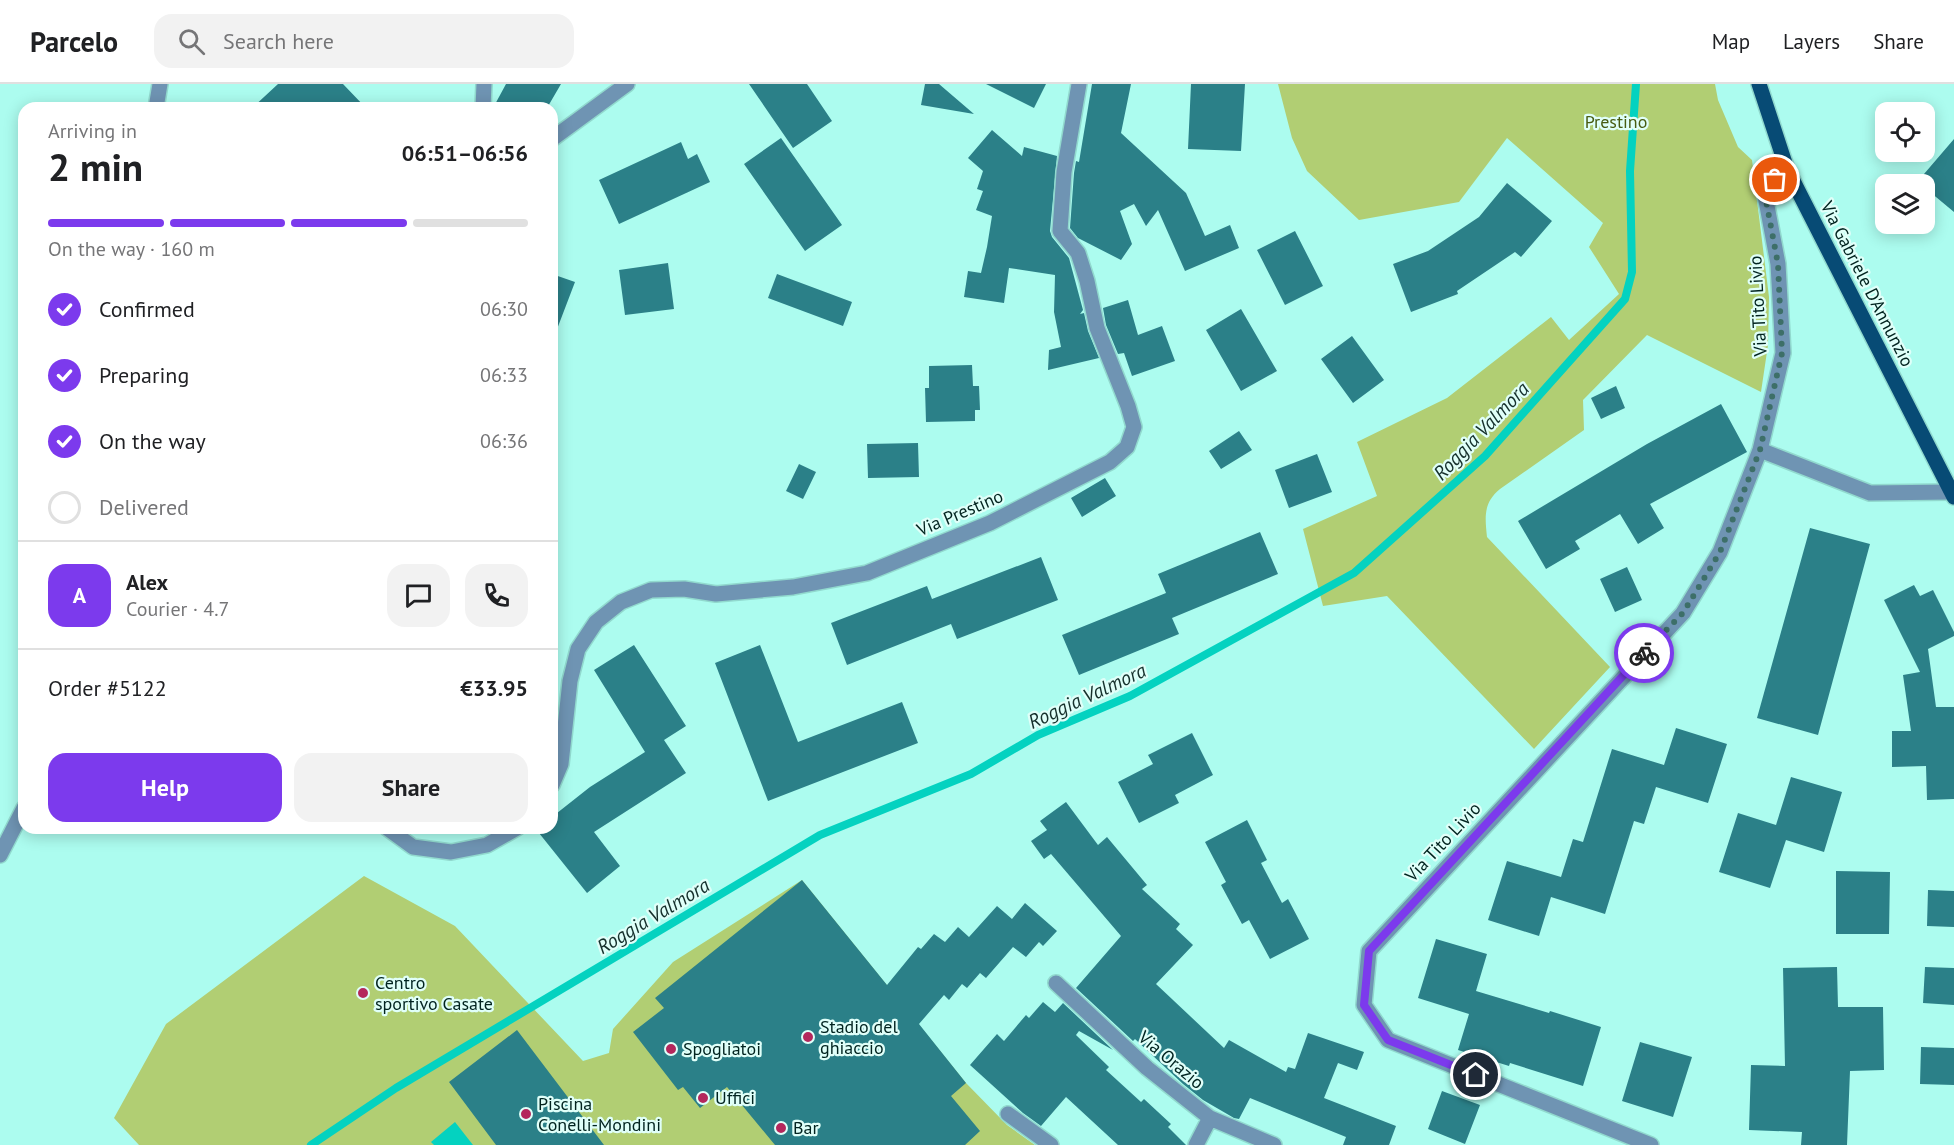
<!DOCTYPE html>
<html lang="en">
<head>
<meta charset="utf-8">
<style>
  :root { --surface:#fff; --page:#f2f2f2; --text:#202124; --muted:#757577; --line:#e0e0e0; --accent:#7c3aed }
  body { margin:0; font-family:"PT Sans",sans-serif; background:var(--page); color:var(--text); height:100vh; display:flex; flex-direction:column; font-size:22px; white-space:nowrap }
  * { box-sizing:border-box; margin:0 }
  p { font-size:20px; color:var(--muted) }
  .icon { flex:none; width:33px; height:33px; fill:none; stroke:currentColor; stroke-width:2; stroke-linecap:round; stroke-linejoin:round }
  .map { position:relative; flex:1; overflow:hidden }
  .panel { position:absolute; left:18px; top:18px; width:540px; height:732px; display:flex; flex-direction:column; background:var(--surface); border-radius:18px; box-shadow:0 3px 15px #0003 }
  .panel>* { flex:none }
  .controls { position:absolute; left:1875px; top:18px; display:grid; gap:12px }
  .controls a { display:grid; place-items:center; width:60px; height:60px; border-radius:12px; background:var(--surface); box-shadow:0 3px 15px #0003; font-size:30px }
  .pin { position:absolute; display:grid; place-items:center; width:51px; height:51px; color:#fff; margin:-26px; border:3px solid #fff; border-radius:50%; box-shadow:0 2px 6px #0007 }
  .courier { position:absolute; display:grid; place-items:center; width:60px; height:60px; margin:-30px; border:4px solid #7c3aed; border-radius:50%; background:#fff; color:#222; box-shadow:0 2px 8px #0007 }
  .summary em { font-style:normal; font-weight:700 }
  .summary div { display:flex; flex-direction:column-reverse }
  .summary { display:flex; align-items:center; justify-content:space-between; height:102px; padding:0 30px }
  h1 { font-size:39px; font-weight:700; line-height:45px }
  .bar { display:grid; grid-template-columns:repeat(4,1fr); gap:9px 6px; align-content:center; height:72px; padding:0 30px }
  .bar i { height:8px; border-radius:4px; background:var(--line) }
  .bar .selected { background:var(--accent) }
  .bar p { grid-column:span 4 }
  .line { display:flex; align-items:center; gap:15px; padding:0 30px; border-top:2px solid var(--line) }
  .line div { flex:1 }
  .round { display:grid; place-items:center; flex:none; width:63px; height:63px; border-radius:18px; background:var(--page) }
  ol { padding:0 30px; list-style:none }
  li { display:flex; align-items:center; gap:18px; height:66px }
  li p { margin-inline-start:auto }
  li .icon { padding:6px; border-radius:50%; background:var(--accent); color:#fff; stroke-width:4 }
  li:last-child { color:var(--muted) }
  li i { width:33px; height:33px; border:3px solid var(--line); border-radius:50% }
  .action { display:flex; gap:12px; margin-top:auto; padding:12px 30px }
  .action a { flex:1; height:69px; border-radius:18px; background:var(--accent); color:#fff; font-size:24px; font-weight:700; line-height:69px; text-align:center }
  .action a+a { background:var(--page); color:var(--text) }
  header { display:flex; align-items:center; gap:36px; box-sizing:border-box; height:84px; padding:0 30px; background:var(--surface); border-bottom:2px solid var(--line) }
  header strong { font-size:28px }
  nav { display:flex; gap:33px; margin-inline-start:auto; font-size:21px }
  .search { width:420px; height:54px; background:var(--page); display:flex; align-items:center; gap:15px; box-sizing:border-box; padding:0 21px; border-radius:18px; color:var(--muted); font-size:22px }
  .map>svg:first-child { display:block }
</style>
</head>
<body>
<header>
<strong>Parcelo</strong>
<div class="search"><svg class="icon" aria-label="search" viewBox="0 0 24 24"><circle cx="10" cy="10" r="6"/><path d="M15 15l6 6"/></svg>Search here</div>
<nav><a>Map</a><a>Layers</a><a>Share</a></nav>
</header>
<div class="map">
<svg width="1954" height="1061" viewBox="0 0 1954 1061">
  <rect width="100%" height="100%" fill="#acfcef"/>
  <path fill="#b1ce73" d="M 1278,0 L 1715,0 L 1718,16 L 1738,63 L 1752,76 L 1769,213 L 1768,261 L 1761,308 L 1647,251 L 1583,316 L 1584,346 L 1500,405 C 1483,419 1485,433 1487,453 L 1610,583 L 1534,665 L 1387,512 L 1323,522 L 1303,445 L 1377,412 L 1357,358 L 1447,314 L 1551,233 L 1569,256 L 1619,210 L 1589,163 L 1603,139 L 1507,54 L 1459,118 L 1359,136 L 1307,87 L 1292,54 Z
    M 364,792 L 455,842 L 583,977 L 609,969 L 613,945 L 673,878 L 802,796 L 966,999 L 1007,1041 L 1035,1061 L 139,1061 L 114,1034 L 166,940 Z"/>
  <path fill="#04d2c0" d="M 455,1038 L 473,1061 L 434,1061 L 431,1058 Z"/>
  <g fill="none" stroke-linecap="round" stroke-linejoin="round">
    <path stroke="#04d2c0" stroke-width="8" d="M 311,1061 L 396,1004 L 820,751 L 971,690 L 1038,651 L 1130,612 L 1354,489 L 1485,372 L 1625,215 L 1632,188 L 1630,87 L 1636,0"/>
  </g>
  <path fill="#2b8088" d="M 278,0 L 343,0 L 366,24 L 252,24 Z
    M 506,0 L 561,0 L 547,24 L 493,24 Z
    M 749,0 L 807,0 L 832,37 L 793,64 Z
    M 925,0 L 939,0 L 974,30 L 921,21 Z
    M 986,0 L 1046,0 L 1034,24 Z
    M 1092,0 L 1131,0 L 1121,49 L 1186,109 L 1205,152 L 1230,141 L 1239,164 L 1185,187 L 1158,126 L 1146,142 L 1134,120 L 1120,127 L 1132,160 L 1121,176 L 1078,154 L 1070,144 L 1074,89 L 1076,77 L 1079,78 Z
    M 1191,0 L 1245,0 L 1241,67 L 1188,65 Z
    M 992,46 L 1022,72 L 1024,63 L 1057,72 L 1050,147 L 1052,153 L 1069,174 L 1083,226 L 1080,230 L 1084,229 L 1088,247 L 1099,274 L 1048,286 L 1049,266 L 1061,263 L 1054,228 L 1055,191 L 1009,184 L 1004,219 L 964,213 L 968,187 L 981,189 L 987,163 L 992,132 L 976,126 L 983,107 L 977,105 L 983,87 L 968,74 Z
    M 781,54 L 842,141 L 805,167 L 744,80 Z
    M 1954,55 L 1954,128 L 1924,103 L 1924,100 L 1918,97 Z
    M 681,58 L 688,75 L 697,70 L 710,98 L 619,140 L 599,96 Z
    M 1507,99 L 1552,137 L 1521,173 L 1515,168 L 1457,207 L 1458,210 L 1411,228 L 1393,180 L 1428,167 L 1479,133 Z
    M 1295,147 L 1323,202 L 1285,221 L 1257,166 Z
    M 668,179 L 674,225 L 625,231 L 619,186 Z
    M 552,190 L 575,198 L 554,253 L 552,253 Z
    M 777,190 L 852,218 L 843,242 L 768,214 Z
    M 1128,216 L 1138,251 L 1162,242 L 1175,277 L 1132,292 L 1124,269 L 1118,270 L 1106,241 L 1103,224 Z
    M 1241,225 L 1277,287 L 1241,307 L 1206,246 Z
    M 1352,252 L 1384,296 L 1353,319 L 1321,275 Z
    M 972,281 L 973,302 L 979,302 L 980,326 L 975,326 L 975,337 L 926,338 L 925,304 L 929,304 L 929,282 Z
    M 1616,302 L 1625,324 L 1601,335 L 1591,314 Z
    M 1721,320 L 1747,368 L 1650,420 L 1664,444 L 1638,460 L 1620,430 L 1575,457 L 1580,465 L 1546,485 L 1518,437 L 1647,360 Z
    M 1239,347 L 1252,366 L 1221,385 L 1209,367 Z
    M 918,359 L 919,393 L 868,394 L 867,360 Z
    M 1317,370 L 1332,408 L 1289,424 L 1275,386 Z
    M 799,380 L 816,388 L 803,415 L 786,407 Z
    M 1105,394 L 1116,412 L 1082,433 L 1071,414 Z
    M 1810,444 L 1870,460 L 1818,651 L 1757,634 Z
    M 1260,448 L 1278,490 L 1172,534 L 1179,550 L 1079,591 L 1062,551 L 1166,509 L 1158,490 Z
    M 1041,473 L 1058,516 L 957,555 L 951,540 L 847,581 L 831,539 L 927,502 L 932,515 Z
    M 1627,483 L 1642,516 L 1615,528 L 1600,495 Z
    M 1914,501 L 1920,512 L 1933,506 L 1954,548 L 1954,552 L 1928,565 L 1936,623 L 1954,623 L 1954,715 L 1927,716 L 1926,682 L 1892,683 L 1892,647 L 1911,647 L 1903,591 L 1920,588 L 1884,516 Z
    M 634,561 L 686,642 L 664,656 L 686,689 L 594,748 L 620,782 L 587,809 L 535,744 L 552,744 L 552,733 L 590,703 L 645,668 L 594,586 Z
    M 760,561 L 798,658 L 902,618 L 918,659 L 768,717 L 715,579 Z
    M 1676,644 L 1727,660 L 1708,719 L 1656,703 L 1644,740 L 1634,737 L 1605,830 L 1551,813 L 1539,852 L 1488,836 L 1507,777 L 1561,793 L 1573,755 L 1583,758 L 1612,665 L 1664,681 Z
    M 1192,649 L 1213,691 L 1175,711 L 1179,719 L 1139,739 L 1118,698 L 1153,680 L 1148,671 Z
    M 1791,693 L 1842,708 L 1824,768 L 1786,756 L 1770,804 L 1719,788 L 1738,729 L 1776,741 Z
    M 1066,718 L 1098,761 L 1107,753 L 1147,801 L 1142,805 L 1180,840 L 1176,845 L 1193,861 L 1156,900 L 1224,964 L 1229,956 L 1286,988 L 1288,983 L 1295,985 L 1308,949 L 1364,968 L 1357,986 L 1338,979 L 1324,1014 L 1396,1042 L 1389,1061 L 1343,1061 L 1346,1053 L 1250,1014 L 1239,1035 L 1234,1034 L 1203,1016 L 1183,1000 L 1135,955 L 1133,957 L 1076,904 L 1121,852 L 1051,770 L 1044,775 L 1031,757 L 1047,746 L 1040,737 Z
    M 1247,736 L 1267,776 L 1261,779 L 1282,819 L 1288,815 L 1309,855 L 1270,875 L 1249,836 L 1242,840 L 1221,801 L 1226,798 L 1205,758 Z
    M 1836,787 L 1890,788 L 1889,850 L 1836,850 Z
    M 802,796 L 887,901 L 918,863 L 921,865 L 934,850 L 945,858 L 958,843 L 969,853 L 997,822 L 1012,835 L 1025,819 L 1057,847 L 1043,862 L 1039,858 L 1026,873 L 1013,863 L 986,894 L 980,889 L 967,904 L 962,900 L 949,916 L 944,911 L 919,940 L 966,999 L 951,1012 L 980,1047 L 965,1061 L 775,1061 L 727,1003 L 700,1024 L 683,1003 L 678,1006 L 633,948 L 664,924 L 655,914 Z
    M 1928,806 L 1954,807 L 1954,843 L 1927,842 Z
    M 1436,855 L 1487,870 L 1476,907 L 1549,929 L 1550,927 L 1601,943 L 1583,1002 L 1510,979 L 1509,982 L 1458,966 L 1469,930 L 1418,914 Z
    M 1837,883 L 1838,923 L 1883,923 L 1884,986 L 1850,987 L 1847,1061 L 1801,1061 L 1802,1048 L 1749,1046 L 1751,981 L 1785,982 L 1783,884 Z
    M 1925,883 L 1954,884 L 1954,921 L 1923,919 Z
    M 1043,918 L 1055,928 L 1063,919 L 1113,966 L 1079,947 L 1076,951 L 1109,983 L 1106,986 L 1141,1018 L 1144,1015 L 1171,1040 L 1168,1043 L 1186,1061 L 1118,1061 L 1066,1013 L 1041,1042 L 1023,1029 L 970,981 L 997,950 L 1004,957 L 1026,931 L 1029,934 Z
    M 517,946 L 604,1061 L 496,1061 L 449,998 Z
    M 1640,958 L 1692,973 L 1673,1033 L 1622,1017 Z
    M 1921,963 L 1954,964 L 1954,1001 L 1920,1000 Z
    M 1442,1007 L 1480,1021 L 1465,1060 L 1428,1045 Z"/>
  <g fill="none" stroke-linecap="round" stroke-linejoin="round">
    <defs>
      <path id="minor" d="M 156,24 L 160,0
        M 483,24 L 484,0
        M 552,55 L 627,0
        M 1760,366 L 1870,409 L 1951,408
        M 552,701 L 561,680 L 570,597 L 578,565 L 596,538 L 621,518 L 651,506 L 684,505 L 716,510 L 793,503 L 867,489 L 990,439 L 1110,378 L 1127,363 L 1134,343 L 1128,322 L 1097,244 L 1087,197 L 1078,169 L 1060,147 L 1064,88 L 1079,0
        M 387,744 L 413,763 L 451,768 L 487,761 L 517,744
        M 0,771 L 24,724
        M 1056,899 L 1147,984 L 1210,1034 L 1274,1061
        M 1008,1030 L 1051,1061
        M 1196,1061 L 1210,1034
        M 1651,1061 L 1388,956 L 1364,921 L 1369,867 L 1683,529 L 1720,468 L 1760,366 L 1783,269 L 1778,180 L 1764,106 L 1787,85"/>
      <path id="major" d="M 1759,0 L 1787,85 L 1954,413"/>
    </defs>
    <use href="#minor" stroke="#91d9ce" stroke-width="18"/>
    <use href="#major" stroke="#91d9ce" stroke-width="18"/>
    <use href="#minor" stroke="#6f94b3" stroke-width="15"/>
    <use href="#major" stroke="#074b75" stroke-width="15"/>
  </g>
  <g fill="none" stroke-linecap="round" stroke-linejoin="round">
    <path stroke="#3d6f68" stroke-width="6" stroke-dasharray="0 10.8" d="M 1644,569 L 1683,529 L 1720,468 L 1760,366 L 1782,269 L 1778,180 L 1764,106 L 1775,96"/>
    <path stroke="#7c3aed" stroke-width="8" d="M 1476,991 L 1388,956 L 1364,921 L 1369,867 L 1644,569"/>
  </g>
  <g fill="#b4275c" stroke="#e0fff9" stroke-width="2">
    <circle cx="363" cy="909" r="6"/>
    <circle cx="808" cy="953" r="6"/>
    <circle cx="671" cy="965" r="6"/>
    <circle cx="703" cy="1014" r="6"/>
    <circle cx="526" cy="1030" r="6"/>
    <circle cx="781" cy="1044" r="6"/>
  </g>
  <g text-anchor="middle" stroke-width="4.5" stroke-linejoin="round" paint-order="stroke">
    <g font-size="18" fill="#485c11" stroke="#e0fff9">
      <text x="1616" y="44">Prestino</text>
    </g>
    <g font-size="18" fill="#01231f" stroke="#e0fff9">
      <text transform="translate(1867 200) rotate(63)" y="6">Via Gabriele D'Annunzio</text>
      <text transform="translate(1758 222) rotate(-93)" y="6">Via Tito Livio</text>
      <text transform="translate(960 429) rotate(-23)" y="6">Via Prestino</text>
      <text transform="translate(1443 758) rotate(-47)" y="6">Via Tito Livio</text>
      <text transform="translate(1171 976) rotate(40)" y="6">Via Orazio</text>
    </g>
    <g font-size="18" fill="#01231f" stroke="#e0fff9" text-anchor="start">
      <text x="375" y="905">Centro<tspan x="375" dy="21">sportivo Casate</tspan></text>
      <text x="820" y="949">Stadio del<tspan x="820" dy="21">ghiaccio</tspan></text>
      <text x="683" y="971">Spogliatoi</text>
      <text x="715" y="1020">Uffici</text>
      <text x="538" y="1026">Piscina<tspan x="538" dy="21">Conelli-Mondini</tspan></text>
      <text x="793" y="1050">Bar</text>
    </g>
    <g font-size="20" font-style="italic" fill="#15302c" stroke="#e0fff9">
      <text transform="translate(1481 347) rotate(-46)" y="7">Roggia Valmora</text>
      <text transform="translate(1087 612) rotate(-25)" y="7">Roggia Valmora</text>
      <text transform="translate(653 832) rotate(-31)" y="7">Roggia Valmora</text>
    </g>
  </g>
</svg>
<div class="controls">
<a><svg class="icon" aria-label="locate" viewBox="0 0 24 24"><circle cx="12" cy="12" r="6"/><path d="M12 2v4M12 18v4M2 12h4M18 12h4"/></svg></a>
<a><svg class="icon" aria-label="layers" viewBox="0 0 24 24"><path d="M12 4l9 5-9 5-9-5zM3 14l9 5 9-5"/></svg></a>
</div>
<div class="pin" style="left:1775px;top:96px;background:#ea580c"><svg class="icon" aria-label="bag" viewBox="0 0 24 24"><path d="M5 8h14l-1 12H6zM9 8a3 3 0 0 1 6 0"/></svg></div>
<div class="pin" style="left:1476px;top:991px;background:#1f2937"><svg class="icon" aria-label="home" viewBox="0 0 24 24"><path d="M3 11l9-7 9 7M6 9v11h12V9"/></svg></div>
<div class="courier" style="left:1644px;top:569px"><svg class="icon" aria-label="bike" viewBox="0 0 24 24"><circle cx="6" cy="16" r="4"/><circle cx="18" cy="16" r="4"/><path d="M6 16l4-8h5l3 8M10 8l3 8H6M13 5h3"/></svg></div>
<section class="panel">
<div class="summary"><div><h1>2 min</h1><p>Arriving in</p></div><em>06:51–06:56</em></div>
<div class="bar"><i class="selected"></i><i class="selected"></i><i class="selected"></i><i></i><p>On the way · 160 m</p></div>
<ol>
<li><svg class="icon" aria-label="check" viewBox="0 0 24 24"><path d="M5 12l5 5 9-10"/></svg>Confirmed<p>06:30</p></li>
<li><svg class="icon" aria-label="check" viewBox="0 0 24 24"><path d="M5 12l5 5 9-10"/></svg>Preparing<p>06:33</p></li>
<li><svg class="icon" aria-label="check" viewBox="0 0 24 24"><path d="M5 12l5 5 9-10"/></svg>On the way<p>06:36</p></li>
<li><i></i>Delivered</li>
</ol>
<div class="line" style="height:108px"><b class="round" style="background:var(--accent);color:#fff">A</b><div><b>Alex</b><p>Courier · 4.7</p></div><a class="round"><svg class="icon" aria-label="chat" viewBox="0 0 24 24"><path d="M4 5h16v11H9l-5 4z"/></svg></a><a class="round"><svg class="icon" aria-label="phone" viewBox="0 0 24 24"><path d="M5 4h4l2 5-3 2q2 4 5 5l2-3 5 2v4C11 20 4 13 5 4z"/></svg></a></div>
<div class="line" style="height:78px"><div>Order #5122</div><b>€33.95</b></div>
<div class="action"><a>Help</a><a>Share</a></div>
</section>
</div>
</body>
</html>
